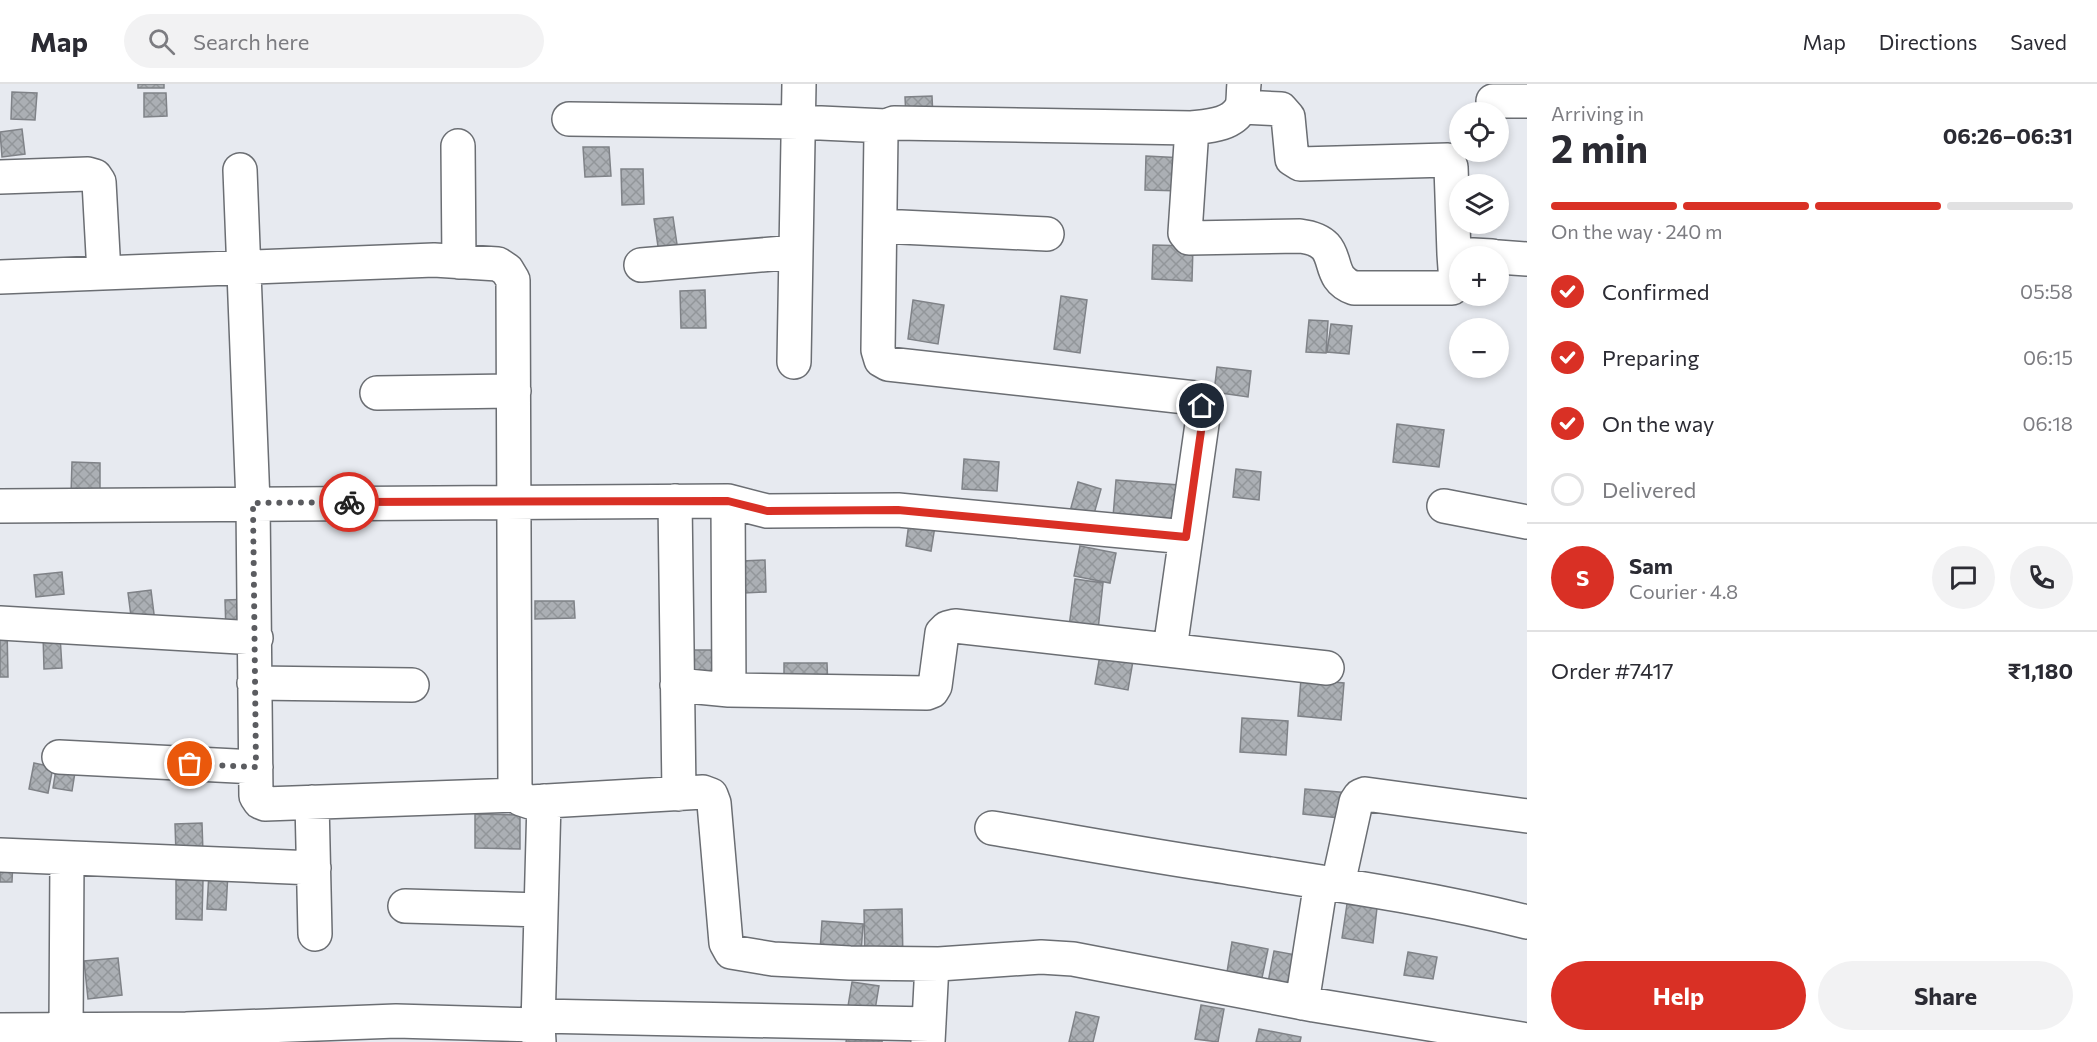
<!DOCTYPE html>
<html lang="en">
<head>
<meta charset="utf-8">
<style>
  :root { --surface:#fff; --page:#f2f2f3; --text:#2b2b33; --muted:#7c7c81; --line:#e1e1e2; --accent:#d93025 }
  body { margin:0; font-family:Commissioner,sans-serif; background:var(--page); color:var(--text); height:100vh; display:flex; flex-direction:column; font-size:22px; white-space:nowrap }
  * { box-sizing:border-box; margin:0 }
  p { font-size:20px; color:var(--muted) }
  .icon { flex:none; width:33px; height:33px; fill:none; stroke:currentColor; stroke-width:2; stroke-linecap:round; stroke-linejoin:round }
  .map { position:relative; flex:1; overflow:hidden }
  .details { display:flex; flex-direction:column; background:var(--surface); width:570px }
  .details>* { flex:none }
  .tools { position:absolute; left:1449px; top:18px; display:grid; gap:12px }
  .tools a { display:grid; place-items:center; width:60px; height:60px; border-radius:50%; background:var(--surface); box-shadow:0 3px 9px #0003; font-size:30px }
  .pin { position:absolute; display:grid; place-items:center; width:51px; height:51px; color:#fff; margin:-26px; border:3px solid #fff; border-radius:50%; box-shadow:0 2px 6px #0007 }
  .courier { position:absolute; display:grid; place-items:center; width:60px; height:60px; margin:-30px; border:4px solid #d93025; border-radius:50%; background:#fff; color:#222; box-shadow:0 2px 8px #0007 }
  .head em { font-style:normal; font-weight:700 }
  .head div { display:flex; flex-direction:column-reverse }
  .head { display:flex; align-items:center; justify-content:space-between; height:102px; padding:0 24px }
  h1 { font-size:39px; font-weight:700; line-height:45px }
  .bar { display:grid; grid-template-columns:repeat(4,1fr); gap:9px 6px; align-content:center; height:72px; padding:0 24px }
  .bar i { height:8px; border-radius:4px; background:var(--line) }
  .bar .selected { background:var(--accent) }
  .bar p { grid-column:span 4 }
  .line { display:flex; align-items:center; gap:15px; padding:0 24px; border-top:2px solid var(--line) }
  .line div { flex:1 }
  .round { display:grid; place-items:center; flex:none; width:63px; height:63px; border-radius:32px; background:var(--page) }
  ol { padding:0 24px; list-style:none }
  li { display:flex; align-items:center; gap:18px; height:66px }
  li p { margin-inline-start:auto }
  li .icon { padding:6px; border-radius:50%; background:var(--accent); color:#fff; stroke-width:4 }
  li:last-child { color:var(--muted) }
  li i { width:33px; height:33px; border:3px solid var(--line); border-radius:50% }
  .button { display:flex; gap:12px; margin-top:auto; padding:12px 24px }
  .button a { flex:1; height:69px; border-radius:36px; background:var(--accent); color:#fff; font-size:24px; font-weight:700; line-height:69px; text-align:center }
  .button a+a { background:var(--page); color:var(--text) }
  header { display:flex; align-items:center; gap:36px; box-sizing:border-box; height:84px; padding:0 30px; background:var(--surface); border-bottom:2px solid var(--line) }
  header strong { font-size:28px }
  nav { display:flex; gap:33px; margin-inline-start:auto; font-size:21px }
  .search { width:420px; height:54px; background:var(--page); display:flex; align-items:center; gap:15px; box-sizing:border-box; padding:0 21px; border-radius:33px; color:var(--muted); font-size:22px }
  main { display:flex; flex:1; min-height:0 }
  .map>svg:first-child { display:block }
</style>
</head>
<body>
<header>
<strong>Map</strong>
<div class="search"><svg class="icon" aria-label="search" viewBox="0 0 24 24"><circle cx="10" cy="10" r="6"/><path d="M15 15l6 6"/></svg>Search here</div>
<nav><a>Map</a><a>Directions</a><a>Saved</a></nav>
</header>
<main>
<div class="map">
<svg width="1527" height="958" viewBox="0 0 1527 958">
  <defs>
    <pattern id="building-cross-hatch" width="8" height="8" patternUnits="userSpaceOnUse" patternTransform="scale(1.5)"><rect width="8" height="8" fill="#abafb4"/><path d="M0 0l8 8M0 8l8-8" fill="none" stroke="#92969a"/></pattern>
  </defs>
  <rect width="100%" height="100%" fill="#e7eaf0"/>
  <path fill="url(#building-cross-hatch)" stroke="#7f8287" stroke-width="1.5" d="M 138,0 L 164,0 L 164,4 L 138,4 Z
    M 12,8 L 37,9 L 35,36 L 11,35 Z
    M 144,9 L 166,9 L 167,32 L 144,33 Z
    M 932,12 L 933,34 L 906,34 L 905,13 Z
    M 22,45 L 25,70 L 2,73 L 0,48 Z
    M 583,63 L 609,63 L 611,92 L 585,93 Z
    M 1146,72 L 1184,74 L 1182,107 L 1145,106 Z
    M 621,85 L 643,85 L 644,120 L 622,121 Z
    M 673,133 L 679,174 L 660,176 L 654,135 Z
    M 1153,161 L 1193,162 L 1192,197 L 1152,195 Z
    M 705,206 L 706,244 L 681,244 L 680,207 Z
    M 1061,212 L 1087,216 L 1080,269 L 1054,265 Z
    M 913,216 L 944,221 L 938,260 L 908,255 Z
    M 1309,236 L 1328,237 L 1326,269 L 1306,268 Z
    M 1331,240 L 1352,242 L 1349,270 L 1327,268 Z
    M 1217,283 L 1251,287 L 1248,313 L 1214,308 Z
    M 1397,340 L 1444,346 L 1439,383 L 1393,378 Z
    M 964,375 L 999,378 L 997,407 L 962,405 Z
    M 72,378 L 100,379 L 100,412 L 71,411 Z
    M 1236,385 L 1261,388 L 1259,416 L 1233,413 Z
    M 1116,396 L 1179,401 L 1176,438 L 1113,433 Z
    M 1078,398 L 1101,405 L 1092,437 L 1069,431 Z
    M 910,431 L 936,436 L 931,467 L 906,462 Z
    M 1080,462 L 1116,469 L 1110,499 L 1074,492 Z
    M 765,476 L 766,508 L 744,509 L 742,477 Z
    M 62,488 L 64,510 L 36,513 L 34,491 Z
    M 1075,495 L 1103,499 L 1098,546 L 1069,543 Z
    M 151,506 L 155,538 L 132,540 L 128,509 Z
    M 254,515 L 254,548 L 226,549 L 225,516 Z
    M 535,517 L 574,517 L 575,534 L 535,535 Z
    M 0,542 L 7,542 L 8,593 L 0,593 Z
    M 43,551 L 60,551 L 62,584 L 44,585 Z
    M 1101,565 L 1134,571 L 1128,606 L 1095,600 Z
    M 684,566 L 723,566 L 724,597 L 685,598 Z
    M 784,579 L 827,579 L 828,605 L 784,605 Z
    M 1301,595 L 1344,599 L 1341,636 L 1298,632 Z
    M 1242,634 L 1288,637 L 1286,671 L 1240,668 Z
    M 34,679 L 53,683 L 48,709 L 29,705 Z
    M 57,679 L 76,682 L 72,707 L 53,704 Z
    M 1305,705 L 1350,709 L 1348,735 L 1303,730 Z
    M 475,730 L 520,731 L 520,765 L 475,764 Z
    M 202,739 L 203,769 L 176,770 L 175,740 Z
    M 0,775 L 13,775 L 12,798 L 0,798 Z
    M 209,787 L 228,788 L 226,826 L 207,825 Z
    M 176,796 L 203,796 L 202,836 L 176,835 Z
    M 1347,820 L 1377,824 L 1373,859 L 1342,854 Z
    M 902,825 L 903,877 L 865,877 L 864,826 Z
    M 822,837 L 863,840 L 861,870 L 820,867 Z
    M 1232,858 L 1268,865 L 1262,894 L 1227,888 Z
    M 1274,867 L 1307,873 L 1300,915 L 1266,909 Z
    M 1408,868 L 1437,873 L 1433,895 L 1404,891 Z
    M 118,874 L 122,911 L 88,915 L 84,877 Z
    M 852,898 L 879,902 L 875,926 L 848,922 Z
    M 1201,921 L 1224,925 L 1218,958 L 1195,955 Z
    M 1076,928 L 1099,933 L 1093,958 L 1069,958 Z
    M 1259,945 L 1301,953 L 1300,958 L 1256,958 Z
    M 848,947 L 883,952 L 882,958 L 846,958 Z"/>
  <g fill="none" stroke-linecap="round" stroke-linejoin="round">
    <defs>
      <path id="minor" d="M 1493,17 L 1527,17
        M 1242,23 L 1281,25 L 1288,33 L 1292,75 L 1300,80 L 1448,76 L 1451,83 L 1454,170 L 1492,172
        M 569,35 L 799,38 L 886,42
        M 1192,44 L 1185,149 L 1189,154 L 1300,152 C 1348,158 1320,192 1354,204 L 1452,204 L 1456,199 L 1454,170
        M 458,62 L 459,178
        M 240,86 L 253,419 L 256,712 L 260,718 L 265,720 L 519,711
        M 0,93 L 88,90 L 95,92 L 99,98 L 104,189
        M 880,142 L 1047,150
        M 1498,173 L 1527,175
        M 641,181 L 796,168
        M 0,193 L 434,176 L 498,180 L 507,186 L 513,196 L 515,705 L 521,715 L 530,718 L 703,708 L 711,711 L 714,719 L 726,859 L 731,868 L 773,875 L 850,879 L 939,880 L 1041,873 L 1073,875 L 1314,921 L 1527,956
        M 794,278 L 799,0
        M 377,309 L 514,307
        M 675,417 L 679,710
        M 728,417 L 729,606
        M 0,422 L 728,417 L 767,427 L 898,426 L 1186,453
        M 1444,422 L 1527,438
        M 0,539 L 256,554
        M 1170,565 L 1204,326 L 1199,316 L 1195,314 L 888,280 L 881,276 L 878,266 L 881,49 L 886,42 L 894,39 L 1192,44 C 1209,42 1232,41 1241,24 C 1244,18 1243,7 1244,0
        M 254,599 L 412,601
        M 677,601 L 729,606 L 927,609 L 932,607 L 935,602 L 942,549 L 947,544 L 955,542 L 1327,584
        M 59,673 L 256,683
        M 312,718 L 315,850
        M 992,744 C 1065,756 1139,770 1213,781 C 1318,798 1423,812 1527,838
        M 0,771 L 314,784
        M 1338,800 L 1356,718 L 1360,712 L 1365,710 L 1527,732
        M 405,822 L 541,826
        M 1302,919 L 1321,798
        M 538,932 L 929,940
        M 538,941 L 544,717
        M 0,946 L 186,945 L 396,937 L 538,941 L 539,958
        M 66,946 L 67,774
        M 928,958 L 932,880"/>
    </defs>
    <use href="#minor" stroke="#6b6e73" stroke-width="36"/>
    <use href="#minor" stroke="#fff" stroke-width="33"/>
  </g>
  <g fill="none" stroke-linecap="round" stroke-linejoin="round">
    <path stroke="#5b5c60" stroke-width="6" stroke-dasharray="0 10.8" d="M 190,680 L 256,683 L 253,419 L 349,418"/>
    <path stroke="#d93025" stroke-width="8" d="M 349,418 L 728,417 L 767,427 L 898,426 L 1186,453 L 1204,326 L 1202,322"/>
  </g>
</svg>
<div class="tools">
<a><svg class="icon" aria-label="locate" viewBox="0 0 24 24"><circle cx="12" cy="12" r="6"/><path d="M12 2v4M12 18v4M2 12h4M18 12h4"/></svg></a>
<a><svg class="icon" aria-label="layers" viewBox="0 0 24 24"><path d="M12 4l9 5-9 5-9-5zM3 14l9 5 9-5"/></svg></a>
<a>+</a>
<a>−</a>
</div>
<div class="pin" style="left:190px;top:680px;background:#ea580c"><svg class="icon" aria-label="bag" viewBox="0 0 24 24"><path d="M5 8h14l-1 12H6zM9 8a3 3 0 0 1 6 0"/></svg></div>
<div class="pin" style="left:1202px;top:322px;background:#1f2937"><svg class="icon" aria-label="home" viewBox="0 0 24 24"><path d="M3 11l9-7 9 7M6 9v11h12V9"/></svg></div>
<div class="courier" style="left:349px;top:418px"><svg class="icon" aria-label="bike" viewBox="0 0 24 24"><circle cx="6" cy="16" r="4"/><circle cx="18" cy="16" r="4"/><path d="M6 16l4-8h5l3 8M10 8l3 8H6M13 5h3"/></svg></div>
</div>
<section class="details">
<div class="head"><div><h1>2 min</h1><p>Arriving in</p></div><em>06:26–06:31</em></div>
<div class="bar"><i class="selected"></i><i class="selected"></i><i class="selected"></i><i></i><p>On the way · 240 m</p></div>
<ol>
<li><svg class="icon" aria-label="check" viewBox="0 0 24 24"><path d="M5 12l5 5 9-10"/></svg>Confirmed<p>05:58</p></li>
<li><svg class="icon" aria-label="check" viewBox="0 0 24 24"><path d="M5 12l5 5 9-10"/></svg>Preparing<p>06:15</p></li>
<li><svg class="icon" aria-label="check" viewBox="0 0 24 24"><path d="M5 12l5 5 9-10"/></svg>On the way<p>06:18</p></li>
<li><i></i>Delivered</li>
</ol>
<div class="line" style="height:108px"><b class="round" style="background:var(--accent);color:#fff">S</b><div><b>Sam</b><p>Courier · 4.8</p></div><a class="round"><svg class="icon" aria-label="chat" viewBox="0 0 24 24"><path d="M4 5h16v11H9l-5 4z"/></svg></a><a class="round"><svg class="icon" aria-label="phone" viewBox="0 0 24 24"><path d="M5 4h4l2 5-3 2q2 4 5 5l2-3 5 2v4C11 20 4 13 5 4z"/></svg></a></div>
<div class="line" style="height:78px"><div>Order #7417</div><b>₹1,180</b></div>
<div class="button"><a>Help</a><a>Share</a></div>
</section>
</main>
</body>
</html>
